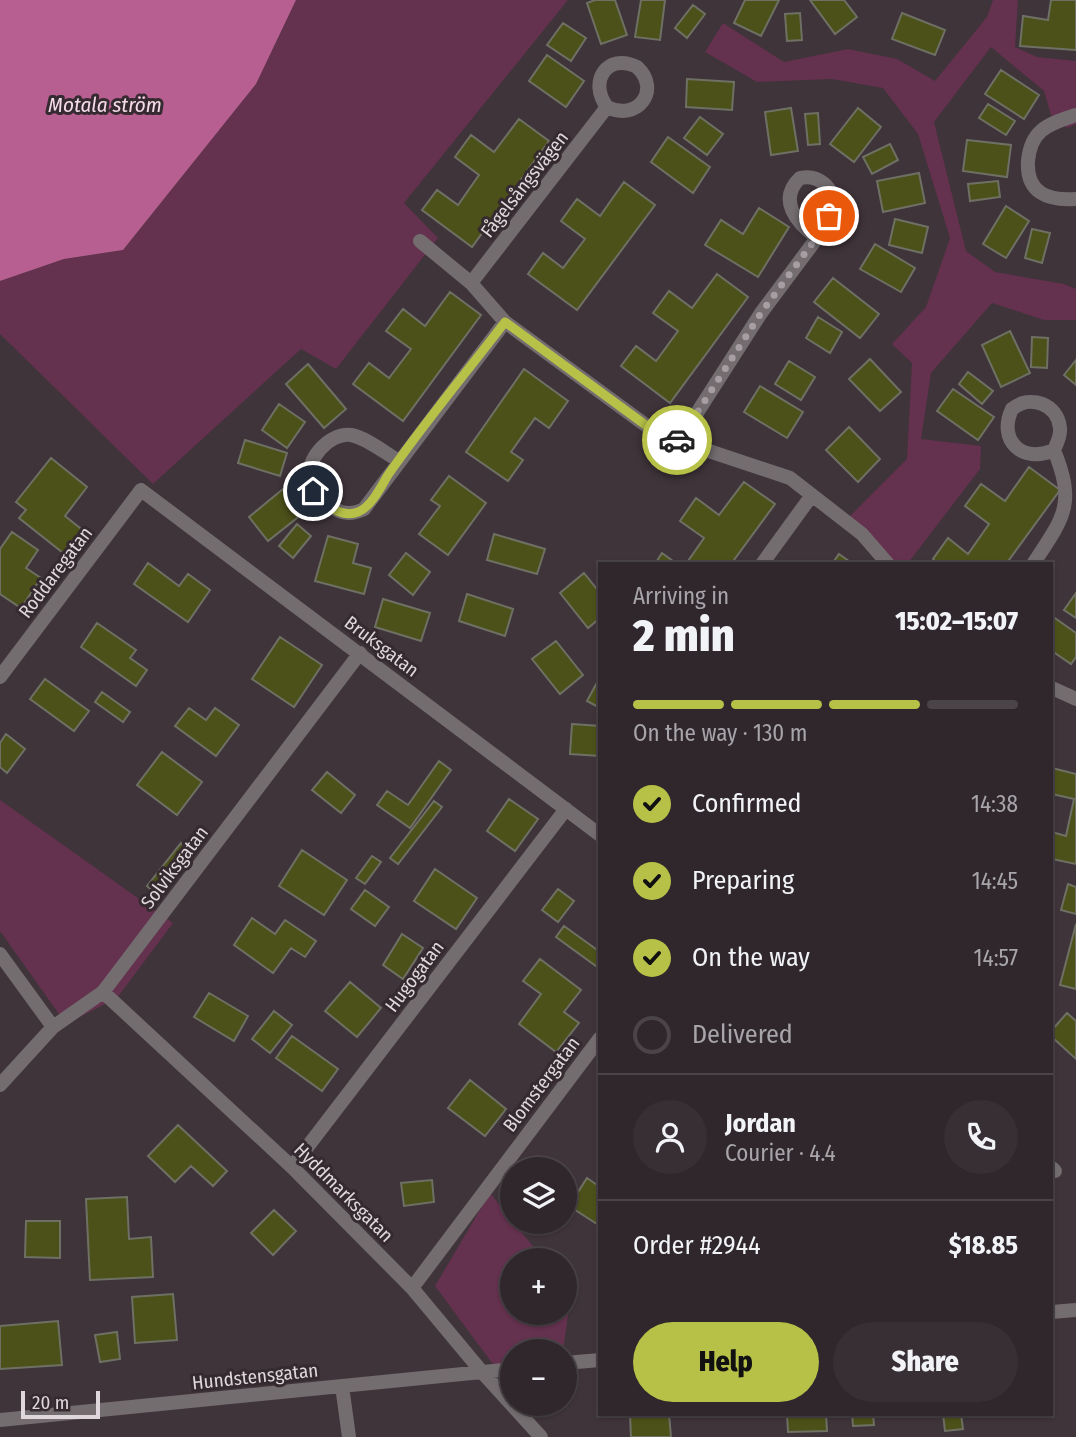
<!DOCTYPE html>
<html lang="en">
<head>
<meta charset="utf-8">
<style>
  :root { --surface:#2f272c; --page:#372f34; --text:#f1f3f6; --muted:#a7a5a9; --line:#4a4448; --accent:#b7c148 }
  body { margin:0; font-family:"Fira Sans Condensed",sans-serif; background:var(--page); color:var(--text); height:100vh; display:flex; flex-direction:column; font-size:26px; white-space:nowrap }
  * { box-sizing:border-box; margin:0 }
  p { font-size:23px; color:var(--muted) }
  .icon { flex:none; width:38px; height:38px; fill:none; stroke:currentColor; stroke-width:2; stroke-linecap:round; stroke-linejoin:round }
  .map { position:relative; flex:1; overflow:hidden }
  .drawer { position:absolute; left:598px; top:562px; width:455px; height:854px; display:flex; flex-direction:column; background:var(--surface); border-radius:0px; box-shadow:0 2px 5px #0004,0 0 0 2px var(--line) }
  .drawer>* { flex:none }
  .controls { position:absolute; left:500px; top:1157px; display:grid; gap:14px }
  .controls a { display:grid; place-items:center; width:77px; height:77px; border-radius:50%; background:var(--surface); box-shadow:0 2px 5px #0004,0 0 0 2px var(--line); font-size:35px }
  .scale { position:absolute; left:21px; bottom:18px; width:79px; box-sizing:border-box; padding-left:7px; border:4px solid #dfd7db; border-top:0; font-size:19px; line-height:24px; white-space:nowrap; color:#dfd7db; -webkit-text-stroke:5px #352a2f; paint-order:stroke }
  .pin { position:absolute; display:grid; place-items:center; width:60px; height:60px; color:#fff; margin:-30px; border:4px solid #fff; border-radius:50%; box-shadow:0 2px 7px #0007 }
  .courier { position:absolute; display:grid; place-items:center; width:70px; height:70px; margin:-35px; border:5px solid #b7c148; border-radius:50%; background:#fff; color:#222; box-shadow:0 2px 9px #0007 }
  .head em { font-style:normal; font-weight:800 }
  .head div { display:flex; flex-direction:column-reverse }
  .head { display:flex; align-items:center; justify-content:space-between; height:119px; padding:0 35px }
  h1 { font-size:46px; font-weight:800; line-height:52px }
  .bar { display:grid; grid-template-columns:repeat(4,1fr); gap:10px 7px; align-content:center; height:84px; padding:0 35px }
  .bar i { height:9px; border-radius:5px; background:var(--line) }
  .bar .selected { background:var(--accent) }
  .bar p { grid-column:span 4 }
  .line { display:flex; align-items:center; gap:18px; padding:0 35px; border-top:2px solid var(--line) }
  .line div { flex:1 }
  .round { display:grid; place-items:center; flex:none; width:74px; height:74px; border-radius:37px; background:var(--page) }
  ol { padding:0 35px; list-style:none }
  li { display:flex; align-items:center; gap:21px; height:77px }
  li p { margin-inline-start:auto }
  li .icon { padding:7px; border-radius:50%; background:var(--accent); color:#111; stroke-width:4 }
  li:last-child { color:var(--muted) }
  li i { width:38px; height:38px; border:4px solid var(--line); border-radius:50% }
  .action { display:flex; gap:14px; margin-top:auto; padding:14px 35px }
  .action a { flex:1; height:80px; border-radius:42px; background:var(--accent); color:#111; font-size:28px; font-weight:800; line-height:80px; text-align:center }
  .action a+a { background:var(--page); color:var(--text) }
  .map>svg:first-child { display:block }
</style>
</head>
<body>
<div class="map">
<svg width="1076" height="1437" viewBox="0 0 1076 1437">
  <rect width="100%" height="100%" fill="#3f343a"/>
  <path fill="#64314e" d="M 296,0 L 568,0 L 404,203 L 438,238 L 336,369 L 301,349 L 153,484 L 0,334 L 0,281 L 64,259 L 123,250 L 256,84 Z
    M 993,0 L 1018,0 L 1015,47 L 1037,57 L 1076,61 L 1076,124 L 1067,128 L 1051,115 L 1044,91 L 991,47 L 934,122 L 966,251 L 995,272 L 1064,284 L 1076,289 L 1076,320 L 1044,320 L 992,303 L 931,373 L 921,439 L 981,446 L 980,469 L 908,563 L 891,563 L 849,517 L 907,459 L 912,363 L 892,344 L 926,307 L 950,238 L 918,134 L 883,88 L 832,79 L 757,82 L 705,52 L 723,23 L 784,62 L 848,49 L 897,59 L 935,81 L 987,17 Z
    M 0,800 L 173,923 L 117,998 L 66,1024 L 0,931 Z
    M 490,1193 L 544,1260 L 513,1260 L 513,1312 L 565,1312 L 565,1287 L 571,1294 L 563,1351 L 513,1351 L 513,1365 L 495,1367 L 435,1286 Z"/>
  <path fill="#b85f91" d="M 0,0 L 296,0 L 256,84 L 123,250 L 64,259 L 0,281 Z"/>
  <path fill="#4c5019" stroke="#6e7064" stroke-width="2" d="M 595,0 L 615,0 L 627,35 L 601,44 L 587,3 Z
    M 641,0 L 665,0 L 660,40 L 635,37 Z
    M 745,0 L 779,0 L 761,36 L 734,23 Z
    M 810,0 L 844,0 L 857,17 L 835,34 Z
    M 1051,0 L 1076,0 L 1076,50 L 1020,46 L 1023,16 L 1048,20 Z
    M 693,5 L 705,14 L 687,38 L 675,28 Z
    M 800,13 L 802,40 L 787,41 L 785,14 Z
    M 902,13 L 945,30 L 935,55 L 892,39 Z
    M 563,23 L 586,38 L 571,61 L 547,45 Z
    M 547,55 L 584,81 L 566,107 L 529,81 Z
    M 1001,70 L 1039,95 L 1024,119 L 985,94 Z
    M 687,79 L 734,82 L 732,110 L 686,107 Z
    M 988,104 L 1015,121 L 1006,135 L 979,118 Z
    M 791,108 L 798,151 L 771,155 L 765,112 Z
    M 858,108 L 881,127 L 854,162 L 830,144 Z
    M 818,113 L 820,144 L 808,145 L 805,114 Z
    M 700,117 L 723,134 L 707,155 L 684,138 Z
    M 519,119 L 549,141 L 472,247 L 422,210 L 437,190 L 458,205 L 479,175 L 455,157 L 471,135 L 494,152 Z
    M 668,137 L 710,167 L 693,193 L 651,162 Z
    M 967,140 L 1011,145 L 1007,177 L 963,171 Z
    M 890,144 L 898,160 L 872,174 L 863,157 Z
    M 919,173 L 925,203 L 883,212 L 877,181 Z
    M 998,181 L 1000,197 L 970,201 L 968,184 Z
    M 624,182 L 655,205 L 577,310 L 528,274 L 543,253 L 563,268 L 585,239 L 561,221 L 577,199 L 600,216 Z
    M 1006,206 L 1029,221 L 1006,258 L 983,244 Z
    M 759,208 L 789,227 L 758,277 L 705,245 L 721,220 L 743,234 Z
    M 895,219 L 928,227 L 922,253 L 889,245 Z
    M 1032,229 L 1050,233 L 1042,263 L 1025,258 Z
    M 875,244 L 915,268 L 901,292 L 860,269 Z
    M 717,274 L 748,297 L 670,403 L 621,366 L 636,346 L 656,361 L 678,331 L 653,313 L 669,291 L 692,308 Z
    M 833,278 L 879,314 L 860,338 L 814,302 Z
    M 450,292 L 481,315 L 403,421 L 353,384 L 369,363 L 389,378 L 411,349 L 386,331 L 403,309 L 425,326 Z
    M 818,317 L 842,332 L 830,353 L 806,338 Z
    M 1010,331 L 1030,373 L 1001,387 L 982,345 Z
    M 1032,337 L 1048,338 L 1047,368 L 1031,367 Z
    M 870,359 L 901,392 L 880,411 L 849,379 Z
    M 1076,360 L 1076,385 L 1064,375 Z
    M 789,361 L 815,377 L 801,400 L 775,384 Z
    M 308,364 L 346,409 L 324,428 L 286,384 Z
    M 524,369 L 568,401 L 549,428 L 535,418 L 511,452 L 523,460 L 508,481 L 466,452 Z
    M 968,372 L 993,391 L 982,404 L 959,384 Z
    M 760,386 L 803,412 L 787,438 L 744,412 Z
    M 953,389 L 994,417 L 978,440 L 937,411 Z
    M 279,404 L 305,422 L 287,448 L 262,430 Z
    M 849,427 L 880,459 L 858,482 L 826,450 Z
    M 245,440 L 287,453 L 280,476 L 238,463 Z
    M 51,458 L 87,487 L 65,516 L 85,532 L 67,556 L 19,518 L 26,510 L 16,502 Z
    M 1029,467 L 1060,490 L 1006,564 L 938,564 L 933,559 L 948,538 L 968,554 L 989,524 L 965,506 L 981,484 L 1005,501 Z
    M 449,476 L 486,503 L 448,555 L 419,534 L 440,506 L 431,500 Z
    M 744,482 L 775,504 L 731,564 L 686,564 L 704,538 L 680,521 L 696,498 L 719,515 Z
    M 283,489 L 302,514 L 268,541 L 249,517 Z
    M 297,524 L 311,536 L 293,558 L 279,546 Z
    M 12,532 L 38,550 L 26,568 L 41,578 L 21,608 L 0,594 L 0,549 Z
    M 494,534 L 545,549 L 537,574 L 487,560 Z
    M 328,536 L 358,544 L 353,563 L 371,568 L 364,594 L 315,581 Z
    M 406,553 L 430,572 L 413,595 L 389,575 Z
    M 662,553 L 677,564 L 655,564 Z
    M 839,554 L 853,564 L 832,564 Z
    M 148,563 L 179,586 L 188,574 L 210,590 L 188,622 L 134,584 Z
    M 584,573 L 600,593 L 600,618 L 588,628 L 560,593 Z
    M 1076,593 L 1076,618 L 1064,610 Z
    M 467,594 L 513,609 L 505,636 L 459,621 Z
    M 383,599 L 430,613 L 421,641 L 375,627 Z
    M 1052,616 L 1076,633 L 1076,657 L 1071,664 L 1052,651 Z
    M 97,623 L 136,650 L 130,658 L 147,670 L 136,686 L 81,647 Z
    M 280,637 L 322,665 L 294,707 L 252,679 Z
    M 556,641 L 583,675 L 560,694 L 532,659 Z
    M 600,677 L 600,708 L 587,701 Z
    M 45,679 L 89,711 L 74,731 L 30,699 Z
    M 102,692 L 130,712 L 123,722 L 95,702 Z
    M 189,708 L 206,720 L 215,708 L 239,725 L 216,756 L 175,726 Z
    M 572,724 L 600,726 L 600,756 L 570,754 Z
    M 6,734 L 25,749 L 7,773 L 0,767 L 0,743 Z
    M 162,752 L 202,782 L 177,815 L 137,785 Z
    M 439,761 L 451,770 L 410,828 L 377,805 L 387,791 L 408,805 Z
    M 1052,768 L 1076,774 L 1076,864 L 1052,859 L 1052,832 L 1066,836 L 1074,799 L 1052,794 Z
    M 327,772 L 355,795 L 341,813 L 312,790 Z
    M 509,799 L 538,819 L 515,851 L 487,831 Z
    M 434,801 L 442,807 L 398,864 L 390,858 Z
    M 181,843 L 193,853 L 159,896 L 147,886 Z
    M 302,850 L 347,880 L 324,915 L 279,886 Z
    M 372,856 L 381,862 L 365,884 L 356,878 Z
    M 435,869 L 477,898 L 456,929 L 414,901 Z
    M 1068,884 L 1076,887 L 1076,914 L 1061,910 Z
    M 558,889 L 574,901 L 558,922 L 542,910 Z
    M 365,890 L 389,907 L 375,926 L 351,909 Z
    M 252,918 L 275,934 L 285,920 L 316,941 L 305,957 L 291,948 L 273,973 L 234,945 Z
    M 1076,924 L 1076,989 L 1060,985 Z
    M 564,926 L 600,952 L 600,969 L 556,937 Z
    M 402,934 L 423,948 L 403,979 L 383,965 Z
    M 540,959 L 581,990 L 564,1012 L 579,1023 L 556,1052 L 519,1024 L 541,994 L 523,981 Z
    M 350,982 L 381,1008 L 357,1037 L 325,1011 Z
    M 209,993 L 248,1016 L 234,1041 L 194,1017 Z
    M 274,1011 L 292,1025 L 270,1053 L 252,1039 Z
    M 1067,1013 L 1076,1021 L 1076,1059 L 1052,1037 L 1052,1030 Z
    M 292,1036 L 338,1069 L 322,1091 L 276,1058 Z
    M 470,1080 L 506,1109 L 485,1136 L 448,1108 Z
    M 178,1125 L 227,1171 L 213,1186 L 191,1166 L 175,1182 L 148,1156 Z
    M 587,1178 L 600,1187 L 600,1226 L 569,1206 Z
    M 432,1180 L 434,1202 L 404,1206 L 401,1183 Z
    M 127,1197 L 129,1239 L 151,1237 L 153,1277 L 90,1280 L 86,1199 Z
    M 274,1210 L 296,1231 L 273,1255 L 251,1233 Z
    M 26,1221 L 60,1221 L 60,1258 L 25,1257 Z
    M 173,1294 L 177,1340 L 135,1343 L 132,1297 Z
    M 58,1321 L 62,1365 L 0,1369 L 0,1326 Z
    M 117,1332 L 120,1359 L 100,1362 L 95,1335 Z
    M 630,1414 L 669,1414 L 671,1437 L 631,1437 Z
    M 787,1414 L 826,1414 L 827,1431 L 788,1432 Z
    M 852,1414 L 873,1414 L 874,1425 L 853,1426 Z
    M 943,1414 L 961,1414 L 963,1429 L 945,1431 Z"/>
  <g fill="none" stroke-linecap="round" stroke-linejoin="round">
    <path stroke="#736d70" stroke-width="14" d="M 1076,115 C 1064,119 1050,123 1041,131 C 1032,139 1029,150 1028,161 C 1026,193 1048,201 1076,199
      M 420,241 L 471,283 L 505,322 L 651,429 L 679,441 L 790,478 L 862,534 L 888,564
      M 471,283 L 607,107 C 588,82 607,52 637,67 C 662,90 637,122 607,107
      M 679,441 L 761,313 L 817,238 C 797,223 777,200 800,178 C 818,174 836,188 832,207 C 830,219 823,229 817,238
      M 399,461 C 385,453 367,438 351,435 C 329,432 305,460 309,482 C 311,490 316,494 321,499 C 336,511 346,518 364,509 L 505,322
      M 762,564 L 812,495
      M 1033,564 C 1064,517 1076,505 1054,450 C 1057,443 1061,436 1060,428 C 1058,404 1030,394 1012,409 C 997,441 1023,464 1054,450
      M 0,677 L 141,490 L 600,835
      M 1052,688 L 1076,699
      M 0,954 L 53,1027
      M 103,992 L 292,1167 L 412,1288 L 482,1372 L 541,1437
      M 0,1085 L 53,1027 L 103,992 L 360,653
      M 292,1167 L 566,809
      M 1052,1168 L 1055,1171
      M 412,1288 L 600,1038
      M 1052,1312 L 1076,1310
      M 565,1363 L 600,1360
      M 342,1386 L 349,1437
      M 0,1420 L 513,1369"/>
  </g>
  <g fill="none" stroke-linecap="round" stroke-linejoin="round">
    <path stroke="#a79ea3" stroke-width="7" stroke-dasharray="0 12.6" d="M 677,440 L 679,441 L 761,313 L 825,226 L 829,216"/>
    <path stroke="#b7c148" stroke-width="9" d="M 313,491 C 326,503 339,519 358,512 C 371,507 381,487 388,475 C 425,422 466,373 505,322 L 651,429 L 677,440"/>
  </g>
  <g text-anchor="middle" stroke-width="6" stroke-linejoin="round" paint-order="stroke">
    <g font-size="19" fill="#dfd7db" stroke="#352a2f">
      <text transform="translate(524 184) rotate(-52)" y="7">Fågelsångsvägen</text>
      <text transform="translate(55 572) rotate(-53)" y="7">Roddaregatan</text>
      <text transform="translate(382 646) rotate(37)" y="7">Bruksgatan</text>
      <text transform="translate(174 867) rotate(-53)" y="7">Solviksgatan</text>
      <text transform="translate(414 976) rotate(-53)" y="7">Hugogatan</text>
      <text transform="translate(541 1084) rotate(-53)" y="7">Blomstergatan</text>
      <text transform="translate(344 1192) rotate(45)" y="7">Hyddmarksgatan</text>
      <text transform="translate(255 1376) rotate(-6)" y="7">Hundstensgatan</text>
    </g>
    <g font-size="21" font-style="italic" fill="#f4dbe8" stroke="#352a2f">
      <text x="105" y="112">Motala ström</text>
    </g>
  </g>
</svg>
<div class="controls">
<a><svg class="icon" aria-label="layers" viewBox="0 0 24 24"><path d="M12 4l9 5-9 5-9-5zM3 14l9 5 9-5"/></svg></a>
<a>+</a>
<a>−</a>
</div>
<div class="scale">20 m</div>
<div class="pin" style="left:829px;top:216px;background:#ea580c"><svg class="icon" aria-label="bag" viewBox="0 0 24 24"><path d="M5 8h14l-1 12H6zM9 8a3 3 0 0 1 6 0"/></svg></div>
<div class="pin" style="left:313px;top:491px;background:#1f2937"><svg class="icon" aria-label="home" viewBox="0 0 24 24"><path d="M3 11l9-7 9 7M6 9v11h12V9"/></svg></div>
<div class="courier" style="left:677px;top:440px"><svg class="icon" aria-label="car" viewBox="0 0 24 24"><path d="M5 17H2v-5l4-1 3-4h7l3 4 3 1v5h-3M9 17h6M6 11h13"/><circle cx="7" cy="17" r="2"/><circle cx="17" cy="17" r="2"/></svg></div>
<section class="drawer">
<div class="head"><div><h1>2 min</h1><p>Arriving in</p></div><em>15:02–15:07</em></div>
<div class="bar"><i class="selected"></i><i class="selected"></i><i class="selected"></i><i></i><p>On the way · 130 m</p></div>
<ol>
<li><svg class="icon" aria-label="check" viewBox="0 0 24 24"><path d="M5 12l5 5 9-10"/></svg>Confirmed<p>14:38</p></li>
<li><svg class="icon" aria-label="check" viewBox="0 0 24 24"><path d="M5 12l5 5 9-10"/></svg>Preparing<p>14:45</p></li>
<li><svg class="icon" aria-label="check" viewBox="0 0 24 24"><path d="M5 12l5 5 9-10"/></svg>On the way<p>14:57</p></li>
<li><i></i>Delivered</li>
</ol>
<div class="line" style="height:126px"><a class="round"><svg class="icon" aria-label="person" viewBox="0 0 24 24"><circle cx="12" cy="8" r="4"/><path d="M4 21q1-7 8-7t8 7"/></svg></a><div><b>Jordan</b><p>Courier · 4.4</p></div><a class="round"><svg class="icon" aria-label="phone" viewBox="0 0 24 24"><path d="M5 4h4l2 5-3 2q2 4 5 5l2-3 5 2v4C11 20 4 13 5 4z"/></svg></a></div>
<div class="line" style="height:91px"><div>Order #2944</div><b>$18.85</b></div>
<div class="action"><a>Help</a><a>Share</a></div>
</section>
</div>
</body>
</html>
